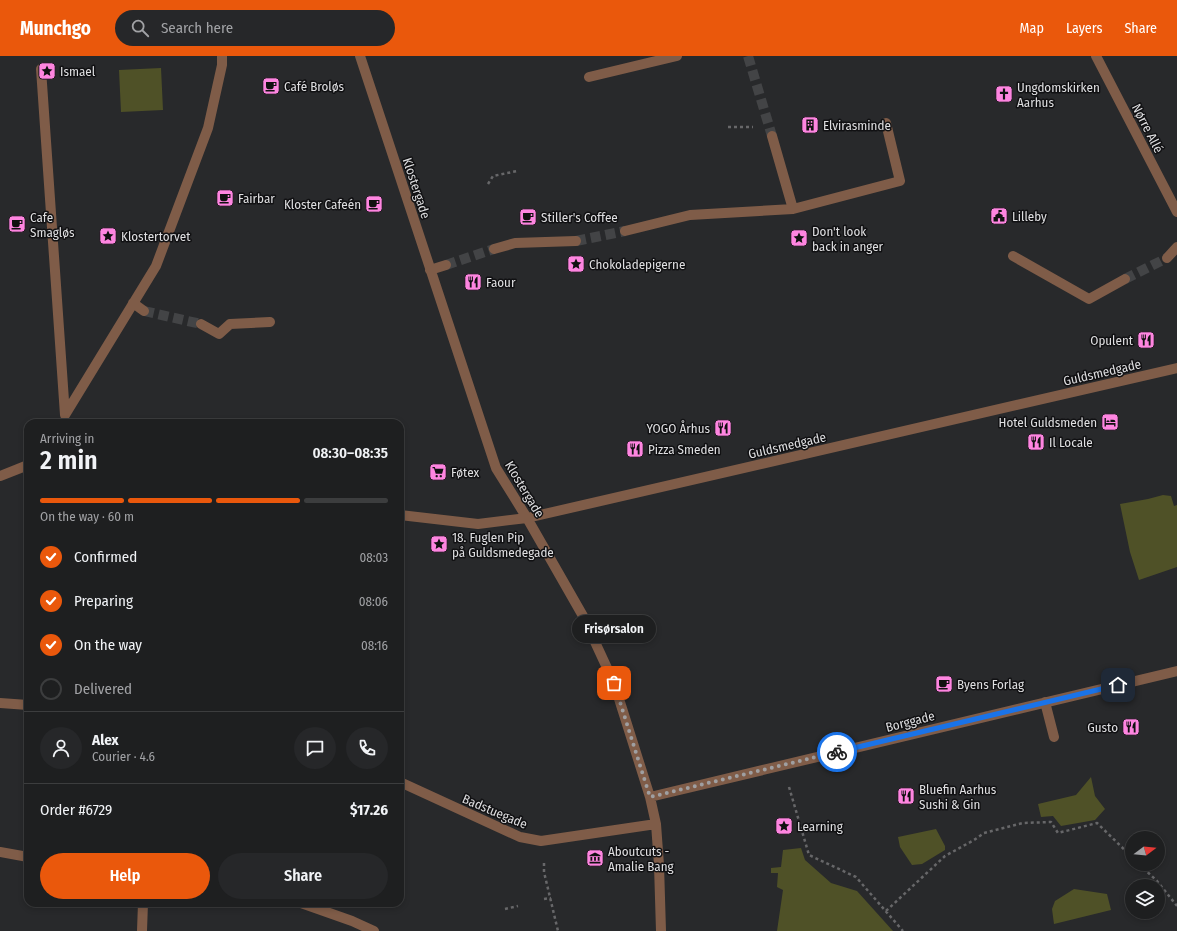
<!DOCTYPE html>
<html lang="en">
<head>
<meta charset="utf-8">
<style>
  :root { --surface:#1e1f20; --page:#262729; --text:#f1f3f6; --muted:#a1a2a5; --line:#3c3d3e; --accent:#ea580c }
  body { margin:0; font-family:"Fira Sans Condensed",sans-serif; background:var(--page); color:var(--text); height:100vh; display:flex; flex-direction:column; font-size:15px; white-space:nowrap }
  * { box-sizing:border-box; margin:0 }
  p { font-size:13px; color:var(--muted) }
  .icon { flex:none; width:22px; height:22px; fill:none; stroke:currentColor; stroke-width:2; stroke-linecap:round; stroke-linejoin:round }
  .map { position:relative; flex:1; overflow:hidden }
  .panel { position:absolute; left:24px; top:363px; width:380px; height:488px; display:flex; flex-direction:column; background:var(--surface); border-radius:12px; box-shadow:0 2px 6px #0003,0 0 0 1px var(--line) }
  .panel>* { flex:none }
  .needle { width:26px; rotate:74deg }
  .buttons { position:absolute; left:1125px; top:775px; display:grid; gap:8px }
  .buttons a { display:grid; place-items:center; width:40px; height:40px; border-radius:50%; background:var(--surface); box-shadow:0 2px 6px #0003,0 0 0 1px var(--line); font-size:20px }
  .pin { position:absolute; display:grid; place-items:center; width:34px; height:34px; color:#fff; margin:-17px; border-radius:8px; box-shadow:0 2px 6px #0006 }
  .courier { position:absolute; display:grid; place-items:center; width:40px; height:40px; margin:-20px; border:3px solid #1a73e8; border-radius:50%; background:#fff; color:#222; box-shadow:0 1px 5px #0007 }
  .bubble { position:absolute; height:28px; border-radius:14px; background:var(--surface); box-shadow:0 2px 6px #0003,0 0 0 1px var(--line); font-size:13px; font-weight:600; line-height:28px; text-align:center }
  .overview em { font-style:normal; font-weight:600 }
  .overview div { display:flex; flex-direction:column-reverse }
  .overview { display:flex; align-items:center; justify-content:space-between; height:68px; padding:0 16px }
  h1 { font-size:26px; font-weight:600; line-height:30px }
  .bar { display:grid; grid-template-columns:repeat(4,1fr); gap:6px 4px; align-content:center; height:48px; padding:0 16px }
  .bar i { height:5px; border-radius:3px; background:var(--line) }
  .bar .on { background:var(--accent) }
  .bar p { grid-column:span 4 }
  .line { display:flex; align-items:center; gap:10px; padding:0 16px; border-top:1px solid var(--line) }
  .line div { flex:1 }
  .round { display:grid; place-items:center; flex:none; width:42px; height:42px; border-radius:21px; background:var(--page) }
  ol { padding:0 16px; list-style:none }
  li { display:flex; align-items:center; gap:12px; height:44px }
  li p { margin-inline-start:auto }
  li .icon { padding:4px; border-radius:50%; background:var(--accent); color:#fff; stroke-width:4 }
  li:last-child { color:var(--muted) }
  li i { width:22px; height:22px; border:2px solid var(--line); border-radius:50% }
  .button { display:flex; gap:8px; margin-top:auto; padding:8px 16px }
  .button a { flex:1; height:46px; border-radius:24px; background:var(--accent); color:#fff; font-size:16px; font-weight:600; line-height:46px; text-align:center }
  .button a+a { background:var(--page); color:var(--text) }
  header { display:flex; align-items:center; gap:24px; box-sizing:border-box; height:56px; padding:0 20px; background:var(--accent); color:#fff }
  header strong { font-size:19px }
  nav { display:flex; gap:22px; margin-inline-start:auto; font-size:14px }
  .search { width:280px; height:36px; background:var(--page); display:flex; align-items:center; gap:10px; box-sizing:border-box; padding:0 14px; border-radius:22px; color:var(--muted); font-size:15px }
  .map>svg:first-child { display:block }
</style>
</head>
<body>
<header>
<strong>Munchgo</strong>
<div class="search"><svg class="icon" aria-label="search" viewBox="0 0 24 24"><circle cx="10" cy="10" r="6"/><path d="M15 15l6 6"/></svg>Search here</div>
<nav><a>Map</a><a>Layers</a><a>Share</a></nav>
</header>
<div class="map">
<svg width="1177" height="875" viewBox="0 0 1177 875">
  <rect width="100%" height="100%" fill="#28292b"/>
  <path fill="#4f5127" d="M 161,12 L 163,54 L 121,56 L 119,14 Z
    M 1163,439 L 1171,440 L 1174,450 L 1177,449 L 1177,511 L 1139,524 L 1130,496 L 1120,448 L 1148,443 Z
    M 1091,721 L 1095,740 L 1105,753 L 1095,764 L 1061,770 L 1053,760 L 1041,761 L 1038,748 L 1076,739 Z
    M 936,773 L 945,790 L 945,794 L 922,808 L 912,809 L 900,791 L 898,781 Z
    M 801,792 L 805,804 L 831,827 L 857,835 L 893,875 L 777,875 L 783,834 L 777,831 L 778,817 L 771,817 L 771,812 L 781,811 L 783,794 Z
    M 1074,833 L 1107,838 L 1111,854 L 1054,868 L 1052,853 L 1055,845 Z"/>
  <g fill="none" stroke-linecap="round" stroke-linejoin="round">
    <path stroke="#434446" stroke-width="10" stroke-dasharray="10 5" stroke-linecap="butt" d="M 748,0 L 772,80
      M 576,185 L 625,175
      M 446,209 L 494,193
      M 1125,223 L 1167,202
      M 144,255 L 201,268"/>
    <path stroke="#676769" stroke-width="2.5" stroke-dasharray="3 3" stroke-linecap="butt" d="M 728,71 L 753,71
      M 488,128 L 493,120 L 517,115
      M 789,731 L 809,799 L 856,821 L 903,875
      M 544,807 L 544,816 L 558,875
      M 1139,808 L 1157,825 L 1177,850
      M 544,843 L 551,842
      M 505,853 L 518,850
      M 886,855 L 945,800 L 974,784 L 984,777 L 1023,767 L 1051,766 L 1058,777 L 1097,767 L 1132,801"/>
    <path stroke="#7f5c48" stroke-width="10" d="M 360,0 L 496,412 L 527,462 L 583,560 L 614,627 L 650,741 L 656,768 L 659,809 L 661,875
      M 1096,0 L 1177,156
      M 41,13 L 65,359 L 156,210 L 208,72 L 222,9 L 222,0
      M 589,21 L 677,0
      M 772,80 L 793,153 L 900,125 L 886,67
      M 625,175 L 690,159 L 793,153
      M 494,193 L 515,187 L 576,185
      M 1013,200 L 1089,243 L 1125,223
      M 1167,202 L 1177,191
      M 430,214 L 446,209
      M 133,247 L 144,255
      M 201,268 L 219,278 L 230,268 L 270,266
      M 0,420 L 28,409
      M 400,459 L 478,468 L 527,462 L 1177,312
      M 1045,646 L 1054,681
      M 0,647 L 28,649
      M 400,726 L 520,781 L 541,785 L 656,768
      M 650,741 L 1177,615
      M 0,796 L 28,801
      M 301,847 L 352,865 L 374,875
      M 142,875 L 143,847"/>
  </g>
  <g fill="none" stroke-linecap="round" stroke-linejoin="round">
    <path stroke="#9f9fa1" stroke-width="4" stroke-dasharray="0 7.2" d="M 614,627 L 650,741 L 837,696"/>
    <path stroke="#1a73e8" stroke-width="5" d="M 837,696 L 1118,629"/>
  </g>
  <defs>
    <symbol id="sight-square" viewBox="-11 -11 22 22"><rect x="-9" y="-9" width="18" height="18" rx="4" fill="#fe85e0" stroke="#111113"/><path d="M0-6L1.8-2.2L6-1.7L2.9 1.2L3.7 5.4L0 3.3L-3.7 5.4L-2.9 1.2L-6-1.7L-1.8-2.2Z" fill="#111"/></symbol>
    <symbol id="cafe-square" viewBox="-11 -11 22 22"><rect x="-9" y="-9" width="18" height="18" rx="4" fill="#fe85e0" stroke="#111113"/><path d="M-5.5-4.5H6V0H3Q3 3.5 0 3.5H-2.5Q-5.5 3.5-5.5 0ZM3-3.2v2h1.7v-2ZM-6 4.5H4V6H-6Z" fill="#111"/></symbol>
    <symbol id="church-square" viewBox="-11 -11 22 22"><rect x="-9" y="-9" width="18" height="18" rx="4" fill="#fe85e0" stroke="#111113"/><path d="M-1.2-6h2.4v3.5h3.3v2.4h-3.3V6h-2.4V-.1h-3.3v-2.4h3.3Z" fill="#111"/></symbol>
    <symbol id="building-square" viewBox="-11 -11 22 22"><rect x="-9" y="-9" width="18" height="18" rx="4" fill="#fe85e0" stroke="#111113"/><path d="M-4-6H4V6H1V3H-1V6H-4ZM-2.5-4.3h1.7v1.8h-1.7ZM.8-4.3h1.7v1.8H.8ZM-2.5-1h1.7V.8h-1.7ZM.8-1h1.7V.8H.8Z" fill="#111"/></symbol>
    <symbol id="civic-square" viewBox="-11 -11 22 22"><rect x="-9" y="-9" width="18" height="18" rx="4" fill="#fe85e0" stroke="#111113"/><path d="M-.6-6.5H3V-4.5H.6V-3L4-1V1h2V6H-6V1h2V-1L-.6-3ZM-1.2 2.5V6h2.4V2.5Z" fill="#111"/></symbol>
    <symbol id="restaurant-square" viewBox="-11 -11 22 22"><rect x="-9" y="-9" width="18" height="18" rx="4" fill="#fe85e0" stroke="#111113"/><path d="M-5-6h1v4h1v-4h1v4h1v-4h1v5L-1.5 .5V6h-2V.5L-5-1ZM5-6V6H3V1.5H1.5Q1.5-4 5-6Z" fill="#111"/></symbol>
    <symbol id="hotel-square" viewBox="-11 -11 22 22"><rect x="-9" y="-9" width="18" height="18" rx="4" fill="#fe85e0" stroke="#111113"/><path d="M-6-4.5h1.5V1H6V5H4.5V3h-9V5H-6ZM-4 0a1.8 1.8 0 1 1 3.6 0ZM.5 0V-2.5h3Q6-2.5 6 0Z" fill="#111"/></symbol>
    <symbol id="supermarket-square" viewBox="-11 -11 22 22"><rect x="-9" y="-9" width="18" height="18" rx="4" fill="#fe85e0" stroke="#111113"/><path d="M-6-5.5h2.5l.6 2H6L4.5 2H-2.5L-4.4-4H-6ZM-1.5 3.2a1.3 1.3 0 1 0 .1 0ZM3 3.2a1.3 1.3 0 1 0 .1 0Z" fill="#111"/></symbol>
    <symbol id="museum-square" viewBox="-11 -11 22 22"><rect x="-9" y="-9" width="18" height="18" rx="4" fill="#fe85e0" stroke="#111113"/><path d="M0-6L6-3V-2H-6V-3ZM-5-1h2V3h-2ZM-1-1h2V3h-2ZM3-1h2V3H3ZM-6 4H6V6H-6Z" fill="#111"/></symbol>
  </defs>
  <g fill-rule="evenodd">
    <use href="#sight-square" x="37" y="5" width="20" height="20"/>
    <use href="#cafe-square" x="261" y="20" width="20" height="20"/>
    <use href="#church-square" x="994" y="28" width="20" height="20"/>
    <use href="#building-square" x="800" y="59" width="20" height="20"/>
    <use href="#cafe-square" x="215" y="132" width="20" height="20"/>
    <use href="#cafe-square" x="364" y="138" width="20" height="20"/>
    <use href="#civic-square" x="989" y="150" width="20" height="20"/>
    <use href="#cafe-square" x="518" y="151" width="20" height="20"/>
    <use href="#cafe-square" x="7" y="158" width="20" height="20"/>
    <use href="#sight-square" x="98" y="170" width="20" height="20"/>
    <use href="#sight-square" x="789" y="172" width="20" height="20"/>
    <use href="#sight-square" x="566" y="198" width="20" height="20"/>
    <use href="#restaurant-square" x="463" y="216" width="20" height="20"/>
    <use href="#restaurant-square" x="1136" y="274" width="20" height="20"/>
    <use href="#hotel-square" x="1100" y="356" width="20" height="20"/>
    <use href="#restaurant-square" x="713" y="362" width="20" height="20"/>
    <use href="#restaurant-square" x="1026" y="376" width="20" height="20"/>
    <use href="#restaurant-square" x="625" y="383" width="20" height="20"/>
    <use href="#supermarket-square" x="428" y="406" width="20" height="20"/>
    <use href="#sight-square" x="429" y="478" width="20" height="20"/>
    <use href="#cafe-square" x="934" y="618" width="20" height="20"/>
    <use href="#restaurant-square" x="1121" y="661" width="20" height="20"/>
    <use href="#restaurant-square" x="896" y="730" width="20" height="20"/>
    <use href="#sight-square" x="774" y="760" width="20" height="20"/>
    <use href="#museum-square" x="585" y="792" width="20" height="20"/>
  </g>
  <g text-anchor="middle" stroke-width="3" stroke-linejoin="round" paint-order="stroke">
    <g font-size="13" fill="#dfdfe1" stroke="#111113" text-anchor="start">
      <text x="60" y="20">Ismael</text>
      <text x="284" y="35">Café Broløs</text>
      <text x="1017" y="36">Ungdomskirken<tspan x="1017" dy="15">Aarhus</tspan></text>
      <text x="823" y="74">Elvirasminde</text>
      <text x="238" y="147">Fairbar</text>
      <text x="361" y="153" text-anchor="end">Kloster Cafeén</text>
      <text x="1012" y="165">Lilleby</text>
      <text x="30" y="166">Cafe<tspan x="30" dy="15">Smagløs</tspan></text>
      <text x="541" y="166">Stiller's Coffee</text>
      <text x="812" y="180">Don't look<tspan x="812" dy="15">back in anger</tspan></text>
      <text x="121" y="185">Klostertorvet</text>
      <text x="589" y="213">Chokoladepigerne</text>
      <text x="486" y="231">Faour</text>
      <text x="1133" y="289" text-anchor="end">Opulent</text>
      <text x="1097" y="371" text-anchor="end">Hotel Guldsmeden</text>
      <text x="710" y="377" text-anchor="end">YOGO Århus</text>
      <text x="1049" y="391">Il Locale</text>
      <text x="648" y="398">Pizza Smeden</text>
      <text x="451" y="421">Føtex</text>
      <text x="452" y="486">18. Fuglen Pip<tspan x="452" dy="15">på Guldsmedegade</tspan></text>
      <text x="957" y="633">Byens Forlag</text>
      <text x="1118" y="676" text-anchor="end">Gusto</text>
      <text x="919" y="738">Bluefin Aarhus<tspan x="919" dy="15">Sushi &amp; Gin</tspan></text>
      <text x="797" y="775">Learning</text>
      <text x="608" y="800">Aboutcuts -<tspan x="608" dy="15">Amalie Bang</tspan></text>
    </g>
    <g font-size="13" fill="#dfdfe1" stroke="#111113">
      <text transform="translate(1148 72) rotate(63)" y="5">Nørre Allé</text>
      <text transform="translate(417 132) rotate(72)" y="5">Klostergade</text>
      <text transform="translate(1102 316) rotate(-13)" y="5">Guldsmedgade</text>
      <text transform="translate(787 389) rotate(-13)" y="5">Guldsmedgade</text>
      <text transform="translate(525 433) rotate(59)" y="5">Klostergade</text>
      <text transform="translate(910 665) rotate(-14)" y="5">Borggade</text>
      <text transform="translate(495 755) rotate(23)" y="5">Badstuegade</text>
    </g>
  </g>
</svg>
<div class="buttons">
<a><svg class="needle" viewBox="-14 -14 28 28"><path d="M0-13l5 13h-10z" fill="#e53935"/><path d="M0 13l5-13h-10z" fill="#a1a2a5"/></svg></a>
<a><svg class="icon" aria-label="layers" viewBox="0 0 24 24"><path d="M12 4l9 5-9 5-9-5zM3 14l9 5 9-5"/></svg></a>
</div>
<div class="pin" style="left:614px;top:627px;background:#ea580c"><svg class="icon" aria-label="bag" viewBox="0 0 24 24"><path d="M5 8h14l-1 12H6zM9 8a3 3 0 0 1 6 0"/></svg></div>
<div class="pin" style="left:1118px;top:629px;background:#1f2937"><svg class="icon" aria-label="home" viewBox="0 0 24 24"><path d="M3 11l9-7 9 7M6 9v11h12V9"/></svg></div>
<div class="courier" style="left:837px;top:696px"><svg class="icon" aria-label="bike" viewBox="0 0 24 24"><circle cx="6" cy="16" r="4"/><circle cx="18" cy="16" r="4"/><path d="M6 16l4-8h5l3 8M10 8l3 8H6M13 5h3"/></svg></div>
<div class="bubble" style="left:572px;top:559px;width:84px">Frisørsalon</div>
<section class="panel">
<div class="overview"><div><h1>2 min</h1><p>Arriving in</p></div><em>08:30–08:35</em></div>
<div class="bar"><i class="on"></i><i class="on"></i><i class="on"></i><i></i><p>On the way · 60 m</p></div>
<ol>
<li><svg class="icon" aria-label="check" viewBox="0 0 24 24"><path d="M5 12l5 5 9-10"/></svg>Confirmed<p>08:03</p></li>
<li><svg class="icon" aria-label="check" viewBox="0 0 24 24"><path d="M5 12l5 5 9-10"/></svg>Preparing<p>08:06</p></li>
<li><svg class="icon" aria-label="check" viewBox="0 0 24 24"><path d="M5 12l5 5 9-10"/></svg>On the way<p>08:16</p></li>
<li><i></i>Delivered</li>
</ol>
<div class="line" style="height:72px"><a class="round"><svg class="icon" aria-label="person" viewBox="0 0 24 24"><circle cx="12" cy="8" r="4"/><path d="M4 21q1-7 8-7t8 7"/></svg></a><div><b>Alex</b><p>Courier · 4.6</p></div><a class="round"><svg class="icon" aria-label="chat" viewBox="0 0 24 24"><path d="M4 5h16v11H9l-5 4z"/></svg></a><a class="round"><svg class="icon" aria-label="phone" viewBox="0 0 24 24"><path d="M5 4h4l2 5-3 2q2 4 5 5l2-3 5 2v4C11 20 4 13 5 4z"/></svg></a></div>
<div class="line" style="height:52px"><div>Order #6729</div><b>$17.26</b></div>
<div class="button"><a>Help</a><a>Share</a></div>
</section>
</div>
</body>
</html>
